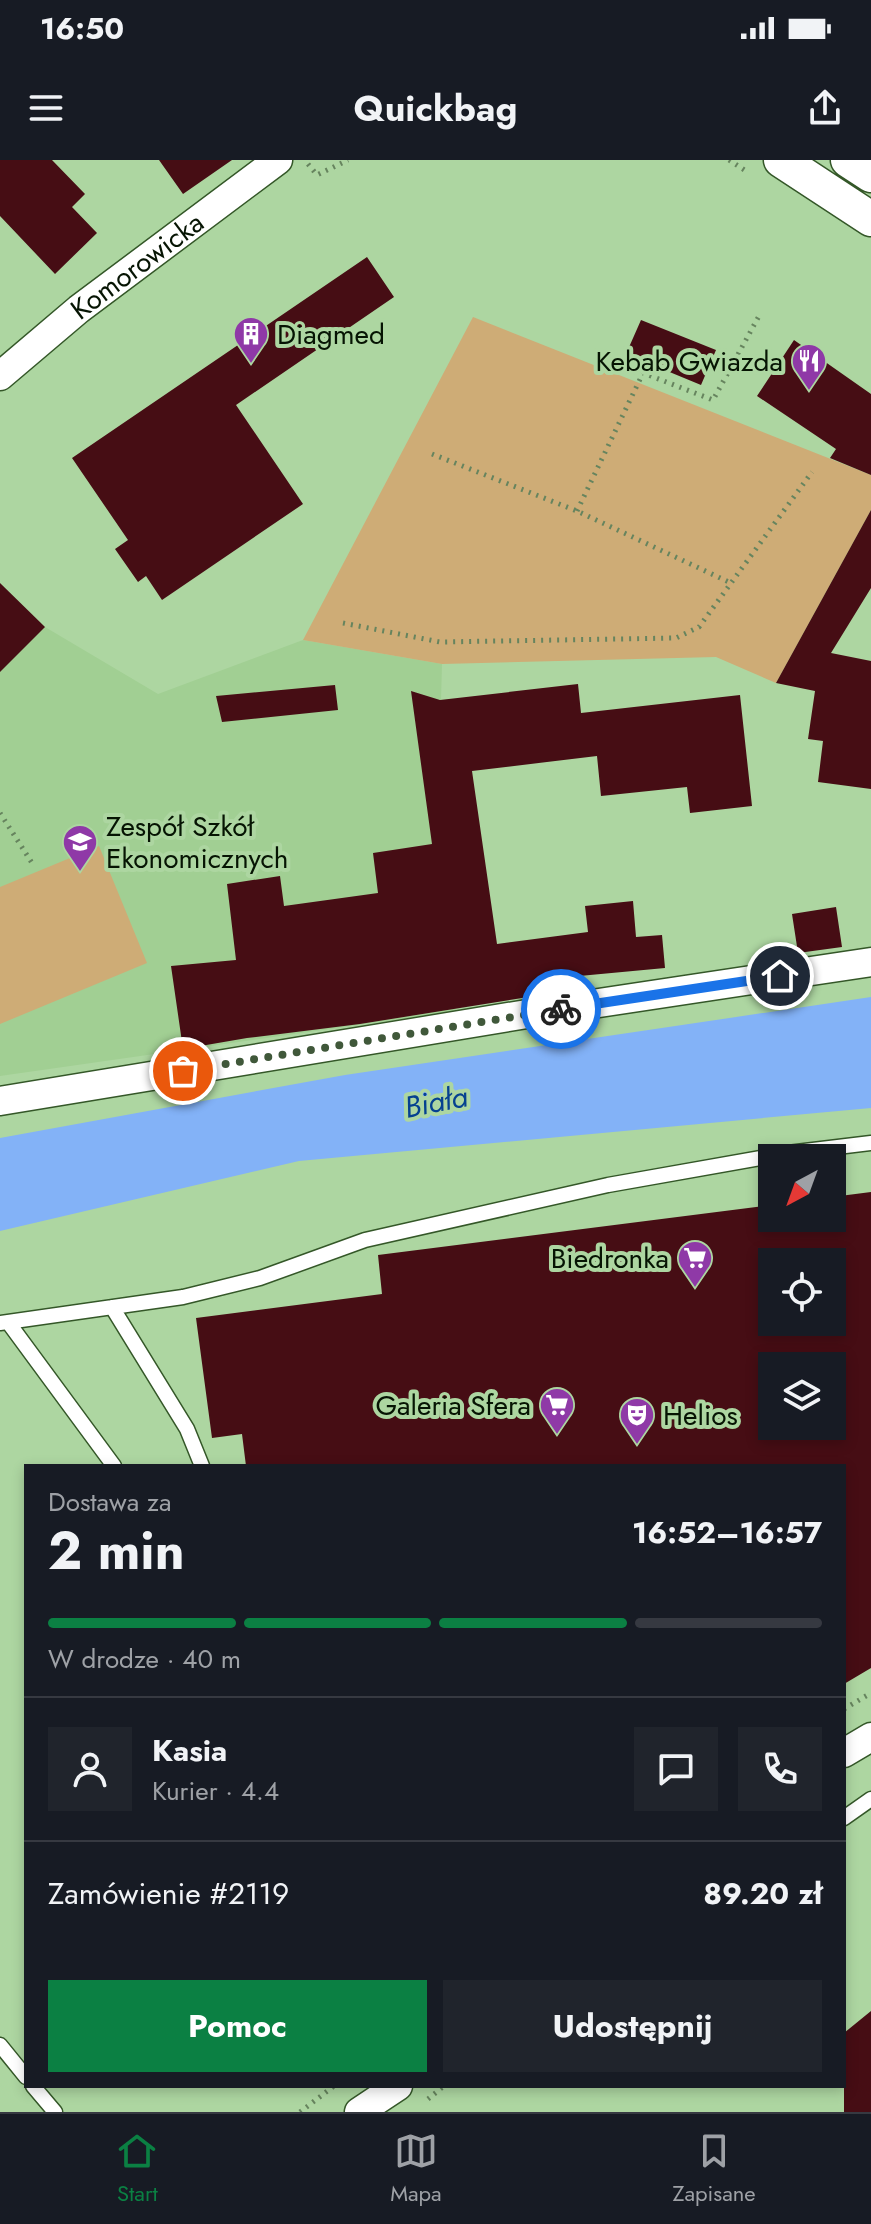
<!DOCTYPE html>
<html lang="pl">
<head>
<meta charset="utf-8">
<style>
  :root { --surface:#171b24; --page:#20242c; --text:#f1f3f6; --muted:#9ea1a6; --line:#363941; --accent:#0b8043 }
  body { margin:0; font-family:Jost,sans-serif; background:var(--page); color:var(--text); height:100vh; display:flex; flex-direction:column; font-size:30px; white-space:nowrap }
  * { box-sizing:border-box; margin:0 }
  p { font-size:26px; color:var(--muted) }
  .icon { flex:none; width:44px; height:44px; fill:none; stroke:currentColor; stroke-width:2; stroke-linecap:round; stroke-linejoin:round }
  .map { position:relative; flex:1; overflow:hidden }
  .details { position:absolute; left:24px; top:1304px; width:822px; height:624px; display:flex; flex-direction:column; background:var(--surface); border-radius:0px; box-shadow:0 4px 12px #0003 }
  .details>* { flex:none }
  .needle { width:52px; rotate:221deg }
  .fabs { position:absolute; left:758px; top:984px; display:grid; gap:16px }
  .fabs a { display:grid; place-items:center; width:88px; height:88px; border-radius:0px; background:var(--surface); box-shadow:0 4px 12px #0003; font-size:40px }
  .pin { position:absolute; display:grid; place-items:center; width:68px; height:68px; color:#fff; margin:-34px; border:4px solid #fff; border-radius:50%; box-shadow:0 2px 8px #0007 }
  .courier { position:absolute; display:grid; place-items:center; width:80px; height:80px; margin:-40px; border:6px solid #1a73e8; border-radius:50%; background:#fff; color:#222; box-shadow:0 2px 10px #0007 }
  .headline em { font-style:normal; font-weight:700 }
  .headline div { display:flex; flex-direction:column-reverse }
  .headline { display:flex; align-items:center; justify-content:space-between; height:136px; padding:0 24px }
  h1 { font-size:52px; font-weight:700; line-height:60px }
  .bar { display:grid; grid-template-columns:repeat(4,1fr); gap:12px 8px; align-content:center; height:96px; padding:0 24px }
  .bar i { height:10px; border-radius:6px; background:var(--line) }
  .bar .selected { background:var(--accent) }
  .bar p { grid-column:span 4 }
  .line { display:flex; align-items:center; gap:20px; padding:0 24px; border-top:2px solid var(--line) }
  .line div { flex:1 }
  .round { display:grid; place-items:center; flex:none; width:84px; height:84px; border-radius:0px; background:var(--page) }
  .button { display:flex; gap:16px; margin-top:auto; padding:16px 24px }
  .button a { flex:1; height:92px; border-radius:0px; background:var(--accent); color:#fff; font-size:32px; font-weight:700; line-height:92px; text-align:center }
  .button a+a { background:var(--page); color:var(--text) }
  .status { display:flex; justify-content:space-between; align-items:center; height:56px; padding:0 40px; background:var(--surface); direction:ltr }
  .status svg { height:22px; fill:currentColor }
  header { display:flex; justify-content:space-between; align-items:center; height:104px; padding:0 24px; background:var(--surface); font-size:36px; font-weight:700 }
  .dock { display:flex; justify-content:space-around; align-items:center; height:112px; border-top:2px solid var(--line); background:var(--surface); font-size:22px; color:var(--muted) }
  .dock a { display:grid; justify-items:center; gap:4px }
  .dock .selected { color:var(--accent) }
  .map>svg:first-child { display:block }
</style>
</head>
<body>
<div class="status"><b>16:50</b><svg viewBox="0 0 49 12"><path d="M0 12V9h3v3zM5 12V6h3v6zM10 12V3h3v9zM15 12V0h3v12zM26 1h20v11H26zM47 4h2v5h-2z"/></svg></div>
<header><svg class="icon" aria-label="menu" viewBox="0 0 24 24"><path d="M4 6h16M4 12h16M4 18h16"/></svg>Quickbag<svg class="icon" aria-label="share" viewBox="0 0 24 24"><path d="M12 15V3M7 8l5-5 5 5M5 13v7h14v-7"/></svg></header>
<div class="map">
<svg width="871" height="1952" viewBox="0 0 871 1952">
  <rect width="100%" height="100%" fill="#add6a1"/>
  <path fill="#a1cf93" d="M 9,432 L 45,467 L 158,534 L 303,480 L 442,504 L 441,540 L 413,545 L 456,851 L 0,916 L 0,441 Z"/>
  <path fill="#ceac76" d="M 473,157 L 871,315 L 871,350 L 776,523 L 716,497 L 442,504 L 303,480 Z
    M 99,686 L 147,803 L 0,864 L 0,727 Z"/>
  <path fill="#83b2f7" d="M 871,837 L 871,948 L 299,1001 L 0,1071 L 0,978 L 345,915 Z"/>
  <path fill="#460d14" fill-rule="evenodd" d="M 0,0 L 52,0 L 85,34 L 72,47 L 97,73 L 55,114 L 0,56 Z
    M 159,0 L 232,0 L 183,34 Z
    M 367,97 L 394,137 L 236,245 L 303,344 L 162,440 L 146,416 L 138,422 L 115,389 L 128,380 L 72,298 Z
    M 641,160 L 716,190 L 701,225 L 626,194 Z
    M 794,180 L 871,234 L 871,315 L 830,298 L 836,289 L 757,236 Z
    M 871,350 L 871,428 L 831,493 L 871,501 L 871,629 L 818,622 L 823,581 L 808,579 L 815,531 L 776,523 Z
    M 0,423 L 45,467 L 0,512 Z
    M 578,524 L 581,553 L 740,535 L 752,646 L 690,653 L 687,627 L 601,636 L 597,596 L 472,611 L 497,784 L 588,772 L 585,746 L 633,741 L 636,777 L 662,775 L 665,808 L 558,818 L 560,832 L 360,864 L 247,878 L 183,889 L 171,806 L 236,800 L 227,724 L 280,716 L 284,746 L 378,733 L 373,693 L 432,684 L 411,531 L 440,540 Z
    M 335,525 L 338,550 L 222,562 L 216,536 Z
    M 836,747 L 842,787 L 798,793 L 792,754 Z
    M 871,1032 L 871,1508 L 844,1524 L 844,1306 L 246,1306 L 242,1274 L 212,1278 L 196,1158 L 382,1134 L 378,1095 L 772,1045 L 772,1058 L 832,1058 L 832,1037 ZM 772,1102 L 832,1102 L 832,1162 L 772,1162 ZM 772,1206 L 832,1206 L 832,1266 L 772,1266 Z
    M 871,1851 L 871,1952 L 844,1952 L 844,1873 Z"/>
  <g fill="none" stroke-linecap="round" stroke-linejoin="round">
    <defs>
      <path id="service" d="M 112,1147 L 187,1269 L 202,1306
        M 8,1162 L 114,1306
        M 0,1163 L 183,1137 L 260,1118 L 365,1080 L 608,1025 L 788,993 L 871,983
        M 844,1658 L 871,1639
        M 0,1885 L 26,1917
        M 33,1926 L 55,1952"/>
      <g id="minor">
        <path id="s1" d="M 0,216 L 79,149 L 278,0"/>
        <path d="M 0,941 L 539,852 L 871,802"/>
        <path d="M 844,1593 L 871,1577"/>
        <path d="M 359,1952 L 398,1926"/>
      </g>
      <path id="tertiary" d="M 781,0 L 871,59
        M 848,0 L 871,15"/>
    </defs>
    <use href="#service" stroke="#345728" stroke-width="17"/>
    <use href="#minor" stroke="#345728" stroke-width="31"/>
    <use href="#tertiary" stroke="#345728" stroke-width="37"/>
    <path stroke="#66845e" stroke-width="5" stroke-dasharray="2 6" stroke-linecap="butt" d="M 729,0 L 749,13
      M 308,4 L 317,15 L 348,0
      M 432,294 L 577,351 L 731,423
      M 577,351 L 643,213 L 713,240 L 759,156
      M 343,463 L 440,482 L 676,478 L 699,467 L 812,312
      M 0,653 L 32,703
      M 844,1549 L 871,1533
      M 428,1939 L 444,1926
      M 300,1952 L 334,1926"/>
    <use href="#service" stroke="#fff" stroke-width="14"/>
    <use href="#minor" stroke="#fff" stroke-width="28"/>
    <use href="#tertiary" stroke="#fff" stroke-width="34"/>
  </g>
  <g fill="none" stroke-linecap="round" stroke-linejoin="round">
    <path stroke="#40583a" stroke-width="8" stroke-dasharray="0 14.4" d="M 183,911 L 561,849"/>
    <path stroke="#1a73e8" stroke-width="10" d="M 561,849 L 780,816"/>
  </g>
  <defs>
    <symbol id="building-pin" viewBox="-11 -11 22 30"><path d="M0 17L-7.5 6A9.5 9.5 0 1 1 7.5 6Z" fill="#8f39a7" stroke="#add6a1"/><path d="M-4-6H4V6H1V3H-1V6H-4ZM-2.5-4.3h1.7v1.8h-1.7ZM.8-4.3h1.7v1.8H.8ZM-2.5-1h1.7V.8h-1.7ZM.8-1h1.7V.8H.8Z" fill="#fff"/></symbol>
    <symbol id="restaurant-pin" viewBox="-11 -11 22 30"><path d="M0 17L-7.5 6A9.5 9.5 0 1 1 7.5 6Z" fill="#8f39a7" stroke="#add6a1"/><path d="M-5-6h1v4h1v-4h1v4h1v-4h1v5L-1.5 .5V6h-2V.5L-5-1ZM5-6V6H3V1.5H1.5Q1.5-4 5-6Z" fill="#fff"/></symbol>
    <symbol id="school-pin" viewBox="-11 -11 22 30"><path d="M0 17L-7.5 6A9.5 9.5 0 1 1 7.5 6Z" fill="#8f39a7" stroke="#add6a1"/><path d="M0-5L7-2L0 1L-7-2ZM-4 1L0 2.5L4 1V4Q0 6-4 4Z" fill="#fff"/></symbol>
    <symbol id="supermarket-pin" viewBox="-11 -11 22 30"><path d="M0 17L-7.5 6A9.5 9.5 0 1 1 7.5 6Z" fill="#8f39a7" stroke="#add6a1"/><path d="M-6-5.5h2.5l.6 2H6L4.5 2H-2.5L-4.4-4H-6ZM-1.5 3.2a1.3 1.3 0 1 0 .1 0ZM3 3.2a1.3 1.3 0 1 0 .1 0Z" fill="#fff"/></symbol>
    <symbol id="theatre-pin" viewBox="-11 -11 22 30"><path d="M0 17L-7.5 6A9.5 9.5 0 1 1 7.5 6Z" fill="#8f39a7" stroke="#add6a1"/><path d="M-5-5.5Q0-4 5-5.5V0Q5 5 0 6Q-5 5-5 0ZM-3.3-2.5H-1v1.5H-3.3ZM1-2.5H3.3v1.5H1ZM-2.8 1Q0 5.5 2.8 1Z" fill="#fff"/></symbol>
  </defs>
  <g fill-rule="evenodd">
    <use href="#building-pin" x="231" y="154" width="40" height="54"/>
    <use href="#restaurant-pin" x="789" y="181" width="40" height="54"/>
    <use href="#school-pin" x="60" y="662" width="40" height="54"/>
    <use href="#supermarket-pin" x="675" y="1078" width="40" height="54"/>
    <use href="#supermarket-pin" x="537" y="1225" width="40" height="54"/>
    <use href="#theatre-pin" x="617" y="1235" width="40" height="54"/>
  </g>
  <g text-anchor="middle" stroke-width="8" stroke-linejoin="round" paint-order="stroke">
    <g font-size="28" fill="#061403" stroke="#add6a1">
      <text dy="10" stroke="none"><textPath href="#s1" startOffset="176">Komorowicka</textPath></text>
    </g>
    <g font-size="28" fill="#061403" stroke="#add6a1" text-anchor="start">
      <text x="277" y="184">Diagmed</text>
      <text x="783" y="211" text-anchor="end">Kebab Gwiazda</text>
      <text x="106" y="676">Zespół Szkół<tspan x="106" dy="32">Ekonomicznych</tspan></text>
      <text x="669" y="1108" text-anchor="end">Biedronka</text>
      <text x="531" y="1255" text-anchor="end">Galeria Sfera</text>
      <text x="663" y="1265">Helios</text>
    </g>
    <g font-size="30" font-style="italic" fill="#054190" stroke="#add6a1">
      <text transform="translate(436 942) rotate(-11)" y="10">Biała</text>
    </g>
  </g>
</svg>
<div class="fabs">
<a><svg class="needle" viewBox="-14 -14 28 28"><path d="M0-13l5 13h-10z" fill="#e53935"/><path d="M0 13l5-13h-10z" fill="#9ea1a6"/></svg></a>
<a><svg class="icon" aria-label="locate" viewBox="0 0 24 24"><circle cx="12" cy="12" r="6"/><path d="M12 2v4M12 18v4M2 12h4M18 12h4"/></svg></a>
<a><svg class="icon" aria-label="layers" viewBox="0 0 24 24"><path d="M12 4l9 5-9 5-9-5zM3 14l9 5 9-5"/></svg></a>
</div>
<div class="pin" style="left:183px;top:911px;background:#ea580c"><svg class="icon" aria-label="bag" viewBox="0 0 24 24"><path d="M5 8h14l-1 12H6zM9 8a3 3 0 0 1 6 0"/></svg></div>
<div class="pin" style="left:780px;top:816px;background:#1f2937"><svg class="icon" aria-label="home" viewBox="0 0 24 24"><path d="M3 11l9-7 9 7M6 9v11h12V9"/></svg></div>
<div class="courier" style="left:561px;top:849px"><svg class="icon" aria-label="bike" viewBox="0 0 24 24"><circle cx="6" cy="16" r="4"/><circle cx="18" cy="16" r="4"/><path d="M6 16l4-8h5l3 8M10 8l3 8H6M13 5h3"/></svg></div>
<section class="details">
<div class="headline"><div><h1>2 min</h1><p>Dostawa za</p></div><em>16:52–16:57</em></div>
<div class="bar"><i class="selected"></i><i class="selected"></i><i class="selected"></i><i></i><p>W drodze · 40 m</p></div>
<div class="line" style="height:144px"><a class="round"><svg class="icon" aria-label="person" viewBox="0 0 24 24"><circle cx="12" cy="8" r="4"/><path d="M4 21q1-7 8-7t8 7"/></svg></a><div><b>Kasia</b><p>Kurier · 4.4</p></div><a class="round"><svg class="icon" aria-label="chat" viewBox="0 0 24 24"><path d="M4 5h16v11H9l-5 4z"/></svg></a><a class="round"><svg class="icon" aria-label="phone" viewBox="0 0 24 24"><path d="M5 4h4l2 5-3 2q2 4 5 5l2-3 5 2v4C11 20 4 13 5 4z"/></svg></a></div>
<div class="line" style="height:104px"><div>Zamówienie #2119</div><b>89.20 zł</b></div>
<div class="button"><a>Pomoc</a><a>Udostępnij</a></div>
</section>
</div>
<nav class="dock">
<a class="selected"><svg class="icon" aria-label="home" viewBox="0 0 24 24"><path d="M3 11l9-7 9 7M6 9v11h12V9"/></svg>Start</a>
<a><svg class="icon" aria-label="map" viewBox="0 0 24 24"><path d="M3 6l6-2 6 2 6-2v14l-6 2-6-2-6 2zM9 4v14M15 6v14"/></svg>Mapa</a>
<a><svg class="icon" aria-label="saved" viewBox="0 0 24 24"><path d="M7 4h10v16l-5-4-5 4z"/></svg>Zapisane</a>
</nav>
</body>
</html>
